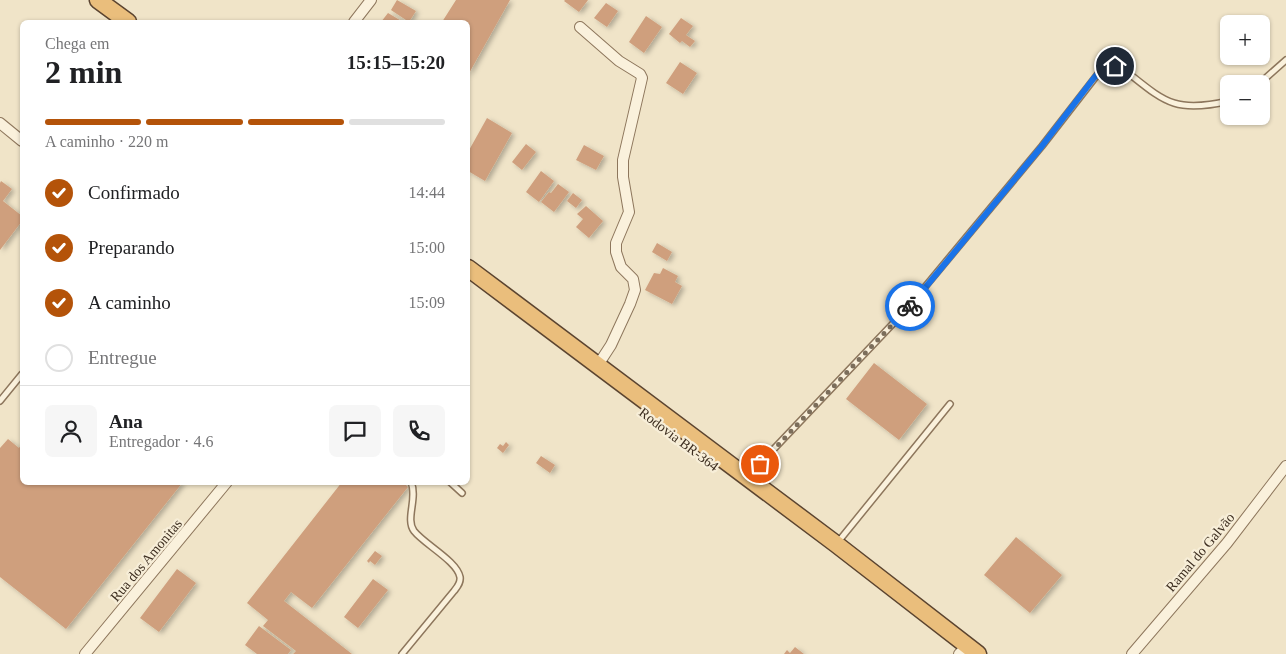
<!DOCTYPE html>
<html lang="pt">
<head>
<meta charset="utf-8">
<style>
  :root { --surface:#fff; --page:#f6f6f6; --text:#202124; --muted:#757577; --line:#e0e0e0; --accent:#b45309 }
  body { margin:0; font-family:Georgia,serif; background:var(--page); color:var(--text); height:100vh; display:flex; flex-direction:column; font-size:19px; white-space:nowrap }
  * { box-sizing:border-box; margin:0 }
  p { font-size:16px; color:var(--muted) }
  .icon { flex:none; width:28px; height:28px; fill:none; stroke:currentColor; stroke-width:2; stroke-linecap:round; stroke-linejoin:round }
  .map { position:relative; flex:1; overflow:hidden }
  .side { position:absolute; left:20px; top:20px; width:450px; height:465px; display:flex; flex-direction:column; background:var(--surface); border-radius:8px; box-shadow:0 1px 4px #0004 }
  .side>* { flex:none }
  .controls { position:absolute; left:1220px; top:15px; display:grid; gap:10px }
  .controls a { display:grid; place-items:center; width:50px; height:50px; border-radius:8px; background:var(--surface); box-shadow:0 1px 4px #0004; font-size:25px }
  .pin { position:absolute; display:grid; place-items:center; width:42px; height:42px; color:#fff; margin:-21px; border:2px solid #fff; border-radius:50%; box-shadow:0 1px 5px #0007 }
  .courier { position:absolute; display:grid; place-items:center; width:50px; height:50px; margin:-25px; border:4px solid #1a73e8; border-radius:50%; background:#fff; color:#222; box-shadow:0 1px 6px #0007 }
  .summary em { font-style:normal; font-weight:600 }
  .summary div { display:flex; flex-direction:column-reverse }
  .summary { display:flex; align-items:center; justify-content:space-between; height:85px; padding:0 25px }
  h1 { font-size:32px; font-weight:600; line-height:38px }
  .bar { display:grid; grid-template-columns:repeat(4,1fr); gap:8px 5px; align-content:center; height:60px; padding:0 25px }
  .bar i { height:6px; border-radius:4px; background:var(--line) }
  .bar .selected { background:var(--accent) }
  .bar p { grid-column:span 4 }
  .line { display:flex; align-items:center; gap:12px; padding:0 25px; border-top:1px solid var(--line) }
  .line div { flex:1 }
  .round { display:grid; place-items:center; flex:none; width:52px; height:52px; border-radius:8px; background:var(--page) }
  ol { padding:0 25px; list-style:none }
  li { display:flex; align-items:center; gap:15px; height:55px }
  li p { margin-inline-start:auto }
  li .icon { padding:5px; border-radius:50%; background:var(--accent); color:#fff; stroke-width:4 }
  li:last-child { color:var(--muted) }
  li i { width:28px; height:28px; border:2px solid var(--line); border-radius:50% }
  .map>svg:first-child { display:block }
</style>
</head>
<body>
<div class="map">
<svg width="1286" height="654" viewBox="0 0 1286 654">
  <defs>
    <filter id="shadow"><feDropShadow dx="3" dy="2" stdDeviation="2.5" flood-color="#0004"/></filter>
  </defs>
  <rect width="100%" height="100%" fill="#f0e4c8"/>
  <path fill="#cf9f7d" filter="url(#shadow)" d="M 397,0 L 416,11 L 409,22 L 391,10 Z
    M 456,0 L 510,0 L 468,75 L 468,22 L 442,22 Z
    M 565,0 L 588,0 L 579,12 L 564,1 Z
    M 606,3 L 618,11 L 607,27 L 594,18 Z
    M 388,13 L 403,22 L 381,22 Z
    M 646,16 L 662,27 L 644,53 L 629,42 Z
    M 681,18 L 693,26 L 686,35 L 695,41 L 690,47 L 682,41 L 680,43 L 669,34 Z
    M 680,62 L 697,73 L 683,94 L 666,83 Z
    M 487,118 L 512,133 L 485,181 L 468,171 L 468,152 Z
    M 526,144 L 536,152 L 522,170 L 512,162 Z
    M 584,145 L 604,156 L 596,170 L 576,160 Z
    M 541,171 L 554,181 L 539,202 L 526,192 Z
    M 1,181 L 12,189 L 3,201 L 22,216 L 22,221 L 0,250 L 0,183 Z
    M 558,184 L 569,192 L 554,212 L 541,202 L 549,192 L 551,193 Z
    M 573,193 L 582,200 L 576,208 L 567,201 Z
    M 586,206 L 603,221 L 589,238 L 576,227 L 583,219 L 577,214 Z
    M 657,243 L 672,252 L 667,261 L 652,252 Z
    M 663,268 L 678,276 L 675,282 L 682,286 L 672,304 L 645,290 L 654,273 L 660,274 Z
    M 874,363 L 927,404 L 899,440 L 846,399 Z
    M 8,439 L 19,448 L 22,443 L 22,482 L 183,482 L 66,629 L 0,577 L 0,448 Z
    M 506,442 L 509,445 L 503,453 L 497,448 L 500,444 L 503,446 Z
    M 541,456 L 555,465 L 550,473 L 536,463 Z
    M 342,482 L 403,482 L 408,487 L 312,608 L 291,592 L 284,601 L 352,654 L 293,654 L 296,651 L 263,626 L 268,620 L 247,603 Z
    M 1016,537 L 1062,575 L 1030,613 L 984,575 Z
    M 375,551 L 382,556 L 375,565 L 370,561 L 369,563 L 367,561 Z
    M 177,569 L 196,583 L 159,632 L 140,618 Z
    M 373,579 L 388,590 L 358,628 L 344,617 Z
    M 259,626 L 291,650 L 288,654 L 257,654 L 245,645 Z
    M 795,647 L 804,654 L 784,654 L 787,650 L 790,653 Z"/>
  <g fill="none" stroke-linecap="round" stroke-linejoin="round">
    <defs>
      <path id="service" d="M 1259,84 L 1286,60
        M 0,401 L 22,374
        M 749,475 L 905,311 L 1042,146 L 1101,70 L 1115,66 L 1122,68 C 1164,101 1173,114 1229,101
        M 450,482 L 462,493
        M 838,542 L 950,404
        M 402,654 L 454,591 C 457,587 461,583 460,577 C 457,561 424,544 414,531 C 405,519 418,498 411,482"/>
      <path id="minor" d="M 354,22 L 371,0
        M 580,27 L 619,61 L 640,74 L 642,78 L 623,160 L 623,177 L 629,212 L 616,243 L 616,252 L 621,267 L 633,279 L 635,290 L 630,304 L 611,345 L 598,365
        M 0,123 L 22,141
        M 85,654 L 227,482
        M 959,654 L 961,652
        M 1132,654 L 1227,543 L 1286,466"/>
      <path id="trunk" d="M 98,0 L 128,22
        M 468,268 L 836,544 L 978,654"/>
    </defs>
    <use href="#service" stroke="#8d765c" stroke-width="8"/>
    <use href="#minor" stroke="#8d765c" stroke-width="12"/>
    <use href="#trunk" stroke="#5b4430" stroke-width="19"/>
    <use href="#service" stroke="#faf1dc" stroke-width="5"/>
    <use href="#minor" stroke="#faf1dc" stroke-width="10"/>
    <use href="#trunk" stroke="#eabe7c" stroke-width="16"/>
  </g>
  <g fill="none" stroke-linecap="round" stroke-linejoin="round">
    <path stroke="#7c6e5b" stroke-width="5" stroke-dasharray="0 9" d="M 760,464 L 910,306"/>
    <path stroke="#1a73e8" stroke-width="6" d="M 910,306 L 1042,146 L 1094,78 L 1101,70 L 1115,66"/>
  </g>
  <g text-anchor="middle" stroke-width="4.5" stroke-linejoin="round" paint-order="stroke">
    <g font-size="14" fill="#3d2e20" stroke="#f7eed8">
      <text transform="translate(679 439) rotate(37)" y="5">Rodovia BR-364</text>
      <text transform="translate(1200 552) rotate(-50)" y="5">Ramal do Galvão</text>
      <text transform="translate(146 560) rotate(-50)" y="5">Rua dos Amonitas</text>
    </g>
  </g>
</svg>
<div class="controls">
<a>+</a>
<a>−</a>
</div>
<div class="pin" style="left:760px;top:464px;background:#ea580c"><svg class="icon" aria-label="bag" viewBox="0 0 24 24"><path d="M5 8h14l-1 12H6zM9 8a3 3 0 0 1 6 0"/></svg></div>
<div class="pin" style="left:1115px;top:66px;background:#1f2937"><svg class="icon" aria-label="home" viewBox="0 0 24 24"><path d="M3 11l9-7 9 7M6 9v11h12V9"/></svg></div>
<div class="courier" style="left:910px;top:306px"><svg class="icon" aria-label="bike" viewBox="0 0 24 24"><circle cx="6" cy="16" r="4"/><circle cx="18" cy="16" r="4"/><path d="M6 16l4-8h5l3 8M10 8l3 8H6M13 5h3"/></svg></div>
<section class="side">
<div class="summary"><div><h1>2 min</h1><p>Chega em</p></div><em>15:15–15:20</em></div>
<div class="bar"><i class="selected"></i><i class="selected"></i><i class="selected"></i><i></i><p>A caminho · 220 m</p></div>
<ol>
<li><svg class="icon" aria-label="check" viewBox="0 0 24 24"><path d="M5 12l5 5 9-10"/></svg>Confirmado<p>14:44</p></li>
<li><svg class="icon" aria-label="check" viewBox="0 0 24 24"><path d="M5 12l5 5 9-10"/></svg>Preparando<p>15:00</p></li>
<li><svg class="icon" aria-label="check" viewBox="0 0 24 24"><path d="M5 12l5 5 9-10"/></svg>A caminho<p>15:09</p></li>
<li><i></i>Entregue</li>
</ol>
<div class="line" style="height:90px"><a class="round"><svg class="icon" aria-label="person" viewBox="0 0 24 24"><circle cx="12" cy="8" r="4"/><path d="M4 21q1-7 8-7t8 7"/></svg></a><div><b>Ana</b><p>Entregador · 4.6</p></div><a class="round"><svg class="icon" aria-label="chat" viewBox="0 0 24 24"><path d="M4 5h16v11H9l-5 4z"/></svg></a><a class="round"><svg class="icon" aria-label="phone" viewBox="0 0 24 24"><path d="M5 4h4l2 5-3 2q2 4 5 5l2-3 5 2v4C11 20 4 13 5 4z"/></svg></a></div>
</section>
</div>
</body>
</html>
